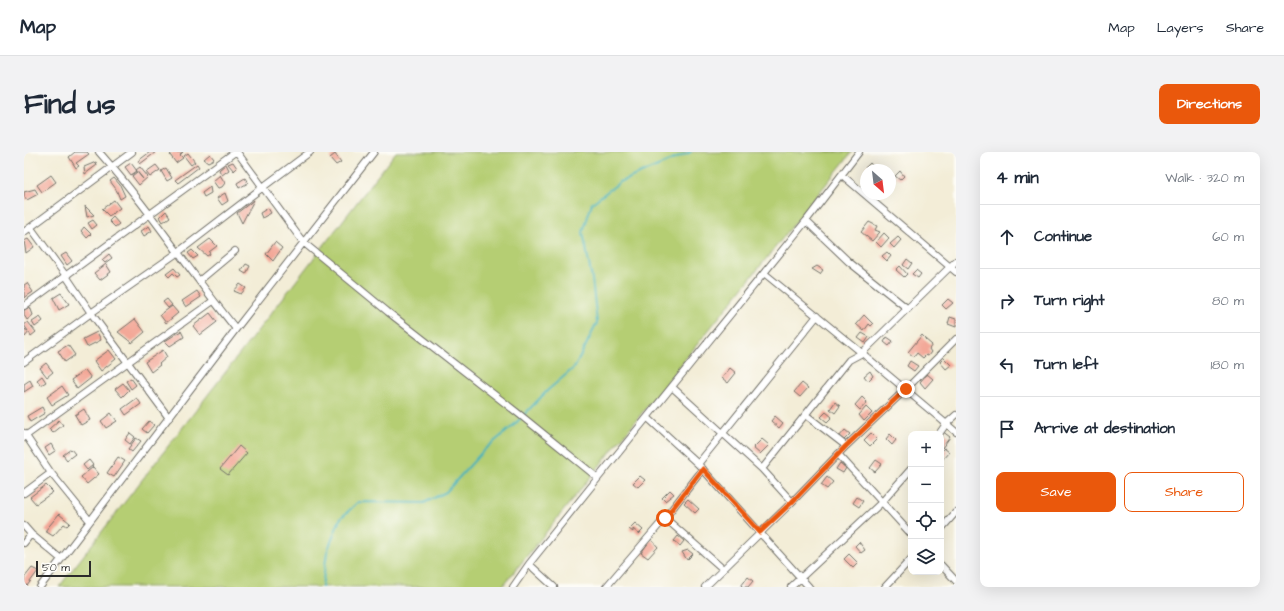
<!DOCTYPE html>
<html lang="en">
<head>
<meta charset="utf-8">
<style>
	:root { --surface:#fff; --page:#f2f2f3; --text:#1f2937; --muted:#747a83; --line:#e0e1e3; --accent:#ea580c }
	body { margin:0; font-family:"Architects Daughter",sans-serif; background:var(--page); color:var(--text) }
	.controls { position:absolute; right:12px; bottom:12px; display:grid; overflow:hidden; border-radius:8px; box-shadow:0 4px 16px #0002 }
	.controls button { width:36px; height:36px; display:grid; place-items:center; padding:0; border:0; border-bottom:1px solid var(--line); background:var(--surface); color:var(--text); font:20px sans-serif }
	.compass { position:absolute; left:836px; top:12px; width:36px; height:36px; border-radius:50%; background:var(--surface); box-shadow:0 4px 16px #0002; rotate:152deg }
	.scale { position:absolute; left:12px; bottom:10px; width:55px; box-sizing:border-box; padding-left:4px; border:2px solid #2b2b2b; border-top:0; font-size:11px; line-height:14px; white-space:nowrap; color:#2b2b2b; -webkit-text-stroke:3px #fdfcf7; paint-order:stroke }
	.stop { position:absolute; width:12px; height:12px; margin:-9px; border:3px solid #ea580c; border-radius:50%; background:#fff }
	.stop.end { background:#ea580c; border-color:#fff; box-shadow:0 1px 4px #0008 }
	.list { margin:0; padding:0; list-style:none }
	h2 { display:flex; justify-content:space-between; align-items:center; height:52px; margin:0; padding:0 16px; font-size:17px }
	h2 small { font-size:13px; font-weight:400; color:var(--muted) }
	.list li { display:grid; grid-template-columns:26px 1fr auto; gap:12px; align-items:center; box-sizing:border-box; height:64px; padding:0 16px; border-top:1px solid var(--line) }
	.list b { display:block; font-size:15px; white-space:nowrap }
	.list em { font-size:13px; font-style:normal; color:var(--muted) }
	.actions { display:flex; gap:8px; padding:12px 16px }
	.actions a { flex:1; padding:9px 0; border:1px solid var(--accent); border-radius:8px; text-align:center; font-size:14px; color:var(--accent) }
	.actions .main { background:var(--accent); color:#fff }
	.icon { flex:none; width:22px; height:22px; fill:none; stroke:currentColor; stroke-width:2; stroke-linecap:round; stroke-linejoin:round }
	.map { position:relative; flex:none; width:932px; height:435px; overflow:hidden; border-radius:8px }
	header { display:flex; align-items:center; gap:24px; box-sizing:border-box; height:56px; padding:0 20px; background:var(--surface); border-bottom:1px solid var(--line) }
	header strong { font-size:19px }
	nav { display:flex; gap:22px; margin-inline-start:auto; font-size:14px }
	.intro { display:flex; align-items:center; justify-content:space-between; box-sizing:border-box; height:96px; padding:0 24px }
	h1 { margin:0; font-size:28px }
	.button { padding:10px 18px; border-radius:8px; background:var(--accent); color:#fff; font-size:14px; font-weight:700 }
	main { display:flex; gap:24px; padding:0 24px }
	aside { flex:1; background:var(--surface); border-radius:8px; box-shadow:0 4px 16px #0002 }
	.map>svg:first-child { display:block }
	.green { fill:#b5ce73; stroke:#707c4f }
	.lines { fill:none; stroke-linecap:round; stroke-linejoin:round }
	.stream { stroke:#41b1bb; stroke-width:2 }
	.building { fill:#f3a898 }
	.minor-casing { stroke:#716f67; stroke-width:8 }
	.minor { stroke:#fff; stroke-width:6 }
	.route { stroke:#ea580c; stroke-width:5 }
</style>
</head>
<body>
<header>
<strong>Map</strong>
<nav><a>Map</a><a>Layers</a><a>Share</a></nav>
</header>
<div class="intro"><h1>Find us</h1><a class="button">Directions</a></div>
<main>
<div class="map">
<svg width="932" height="435" viewBox="0 0 932 435">
	<rect width="100%" height="100%" fill="#fdfcf7"/>
	<filter id="ink" filterUnits="userSpaceOnUse"><feTurbulence type="fractalNoise" baseFrequency=".025" numOctaves="2"/><feDisplacementMap in="SourceGraphic" scale="8" xChannelSelector="R" yChannelSelector="G"/><feConvolveMatrix kernelMatrix="1 2 1 2 8 2 1 2 1" color-interpolation-filters="sRGB"/></filter>
	<filter id="wash" filterUnits="userSpaceOnUse"><feTurbulence type="fractalNoise" baseFrequency=".012" numOctaves="4" result="noise"/><feDisplacementMap in="SourceGraphic" scale="16" xChannelSelector="R" yChannelSelector="G"/><feGaussianBlur stdDeviation="0.9" result="paint"/><feColorMatrix in="noise" values="0 0 0 0 0 0 0 0 0 0 0 0 0 0 0 0 0 1.4 0 .05"/><feComposite in="paint" operator="in"/></filter>
	<g filter="url(#wash)">
		<rect width="100%" height="100%" fill="#f3edd7"/>
		<!-- green -->
		<path class="green" d="M372,0H828L478,435H35Z"/>
		<g class="lines">
			<!-- stream -->
			<path class="stream" d="M298,435L303,400L316,367L334,350L400,351L422,340L460,298L488,275L524,238L551,215L573,171L568,127L559,80L568,51L596,30L667,0"/>
		</g>
		<g id="blocks">
			<!-- building -->
			<path class="building" d="M51,0H63L65,2L52,11L55,14L52,16L45,5Z
				M126,0H132L116,12L114,9Z
				M149,0H159L156,3L159,6L152,11L146,3Z
				M164,1L171,10L167,13L160,4Z
				M186,2L190,7L184,10L180,7Z
				M311,2L317,10L312,13L306,6Z
				M72,10L73,13L61,22L60,15Z
				M209,10L213,16L210,19L204,12Z
				M107,11L113,19L107,23L101,15Z
				M846,11L853,18H843L841,16Z
				M173,12L175,15L154,31L151,28Z
				M202,12L205,18L198,23L195,18Z
				M132,13L136,18L126,25L122,20Z
				M116,15L124,25L115,33L108,24L113,20L119,27L112,18Z
				M142,16L148,26L143,29L137,19Z
				M876,19L880,24L876,28L871,24Z
				M27,23L32,30L18,40L13,33Z
				M196,23L201,31L198,35L194,36L189,29Z
				M90,26L96,33L101,44L96,47L92,37L86,29Z
				M221,26L224,31L215,36L213,31Z
				M186,35L187,41L180,45L178,41Z
				M11,37L14,42L3,48L0,44V40Z
				M201,41L204,49L198,53L193,46Z
				M90,48L96,56L85,64L78,57Z
				M230,48L218,71L213,61Z
				M61,54L70,63L63,65Z
				M244,56L247,61L238,66L236,61Z
				M142,59L146,65L139,70L136,65Z
				M89,65L95,72L91,75L85,69Z
				M69,68L73,73L68,77L64,71Z
				M845,70L853,74L851,78L856,80L848,89L837,80Z
				M125,74L128,79L120,84L117,79Z
				M60,75L67,82L63,86L57,79Z
				M860,81L865,86L857,95L852,90Z
				M874,85L877,88L870,96L866,92Z
				M4,87L10,95L2,101L0,89Z
				M186,87L193,94L185,100L186,102L183,104L174,96Z
				M251,90L258,96L249,109L242,102Z
				M168,98L174,104L169,107L164,101Z
				M863,100L867,104L863,109L858,104Z
				M42,101L48,109L43,113L37,104Z
				M85,102L88,106L81,111L78,108Z
				M883,107L888,111L884,117L879,113Z
				M82,112L87,120L76,128L70,121Z
				M222,112L226,114L222,122L217,119Z
				M793,114L799,118L796,122L788,117Z
				M876,114L883,122L880,125L872,118Z
				M150,116L156,123L153,125L149,121L145,125L142,122Z
				M892,118L897,122L894,126L888,122Z
				M3,131L9,140L0,146V133Z
				M216,132L222,136L217,142L210,139Z
				M173,139L177,145L162,155L158,149Z
				M37,141L45,152L35,158L29,146Z
				M143,147L148,153L144,156L139,150Z
				M924,147L929,151L922,157L918,153Z
				M148,154L154,161L142,171L136,163Z
				M6,155L9,163L3,168L0,163V158Z
				M186,161L193,170L176,183L169,174Z
				M840,163L849,172L847,174L845,172L840,179L832,172Z
				M16,165L19,169L11,175L8,170Z
				M926,165L932,167V175L924,172Z
				M111,167L121,180L108,191L94,180Z
				M4,170L12,180L7,184L5,180L1,185L0,183V177L4,179L0,173Z
				M157,179L160,185L146,194L141,189Z
				M73,180L77,188L63,195L59,187Z
				M838,181L845,185L841,191L834,186Z
				M898,183L901,186V187L908,193L905,197L907,200L904,204L902,203L899,206L893,201L890,205L884,200Z
				M863,185L869,189L865,194L860,190Z
				M44,193L51,203L41,210L34,199Z
				M85,198L92,207L77,219L70,209Z
				M139,198L143,205L135,212L136,213L127,220L121,210Z
				M920,206L927,213L922,217L916,210Z
				M886,209L894,214L890,219L883,214Z
				M22,211L29,220L23,225L16,216Z
				M706,216L712,221L704,231L698,226Z
				M61,218L67,226L53,237L47,228Z
				M846,219L849,224L844,229L840,224Z
				M903,222L909,227L901,236L896,230Z
				M18,224L22,230L17,233L13,228Z
				M107,226L112,233L107,237L102,229Z
				M6,228L9,234L0,240V232Z
				M99,231L105,238L98,245L91,237Z
				M778,231L784,236L776,245L770,240Z
				M38,234L44,243L28,253L23,245Z
				M838,245L843,250L836,258L831,253Z
				M113,246L117,252L102,263L98,257Z
				M811,250L816,254L811,261L806,257Z
				M18,255L21,261L6,270L3,264Z
				M842,255L848,261L840,269L835,263Z
				M60,257L66,268L57,273L51,263Z
				M802,260L808,265L803,270L797,265Z
				M87,261L93,269L82,276L77,269Z
				M751,264L759,271L755,276L747,269Z
				M35,268L39,273L29,281L25,277Z
				M125,269L130,273L123,281L118,277Z
				M821,278L826,282L819,289L815,285Z
				M918,279L926,285L918,296L917,295Z
				M106,281L111,285L106,292L101,288Z
				M847,281L853,287L846,294L840,288Z
				M866,282L872,288L868,293L862,287Z
				M112,286L117,289L108,300L104,297Z
				M738,287L745,293L736,302L729,296Z
				M27,292L31,299L25,303L21,296Z
				M215,294L223,301L204,323L196,317Z
				M920,296L925,300L918,308L917,307V299Z
				M47,297L51,302L43,308L39,303Z
				M94,305L101,309L90,325L83,321Z
				M65,308L69,313L63,318L59,313Z
				M852,308L858,312L851,320L846,316Z
				M816,311L822,316L819,321L812,317Z
				M69,315L75,322L63,332L57,325Z
				M616,324L621,328L614,335L609,331Z
				M803,325L809,330L803,337L797,333Z
				M22,333L29,340L12,352L6,345Z
				M646,338L650,342L641,349L638,346Z
				M833,345L839,349L835,355L829,351Z
				M664,347L675,357L671,361L660,351Z
				M35,362L46,371L43,374L40,372L29,384L21,379Z
				M611,371L619,378L615,382L609,377V380L605,377Z
				M654,384L660,389L656,394L650,389Z
				M627,387L634,395L624,406L617,401Z
				M835,390L841,398L837,401L831,394Z
				M664,398L669,402L663,408L658,400Z
				M825,402L834,411L829,416L820,407Z
				M8,416L14,419L3,434L0,432V426Z
				M724,425L729,429L724,435H718L717,434Z"/>
		</g>
	</g>
	<g filter="url(#ink)">
		<use href="#blocks" fill-opacity="0" stroke="#716f67" stroke-width="1"/>
		<g class="lines">
			<defs>
				<path id="minor" d="M75,0C125,56 165,119 212,177
					M213,0L279,90L364,160L495,262L574,326
					M818,23L932,120
					M782,69L825,110L884,157
					M7,76L42,124L67,161L145,266
					M0,80L108,0
					M740,121L817,184L838,201L932,280
					M175,129L211,99
					M0,154L211,0
					M0,210L67,161L153,101L239,35L286,0
					M648,235L738,317L768,350
					M782,263L822,294
					M624,266L674,312L785,435
					M0,281L27,321L66,369
					M915,282L922,272L932,263
					M0,285L189,149
					M814,302L887,382
					M674,312L793,164
					M738,317L825,208L838,201L932,109
					M0,341L27,321
					M641,366L699,417
					M0,374L7,382L37,407
					M917,377L932,360
					M0,391L7,382
					M505,412L530,435
					M917,413L932,429
					M16,435L212,177L350,0
					M489,435L505,412L574,326L782,69L835,0
					M582,435L641,366L679,317
					M681,435L768,350L822,294L882,237L932,187
					M767,435L858,350L887,317
					M861,435L887,407"/>
			</defs>
			<!-- minor casing -->
			<use href="#minor" class="minor-casing"/>
			<!-- minor -->
			<use href="#minor" class="minor"/>
		</g>
	</g>
	<g class="lines" filter="url(#ink)">
		<!-- route -->
		<path class="route" d="M641,366L679,317L736,380L768,350L822,294L882,237"/>
	</g>
</svg>
<div class="controls">
<button>+</button>
<button>−</button>
<button><svg class="icon" aria-label="locate" viewBox="0 0 24 24"><circle cx="12" cy="12" r="6"/><path d="M12 2v4M12 18v4M2 12h4M18 12h4"/></svg></button>
<button><svg class="icon" aria-label="layers" viewBox="0 0 24 24"><path d="M12 4l9 5-9 5-9-5zM3 14l9 5 9-5"/></svg></button>
</div>
<svg class="compass" viewBox="-18 -18 36 36"><path d="M0-13l5 13h-10z" fill="#e53935"/><path d="M0 13l5-13h-10z" fill="#747a83"/></svg>
<div class="scale">50 m</div>
<div class="stop" style="left:641px;top:366px"></div>
<div class="stop end" style="left:882px;top:237px"></div>
</div>
<aside>
<h2>4 min<small>Walk · 320 m</small></h2>
<ul class="list">
<li><svg class="icon" aria-label="ahead" viewBox="0 0 24 24"><path d="M12 20V5M6 11l6-6 6 6"/></svg><div><b>Continue</b></div><em>60 m</em></li>
<li><svg class="icon" aria-label="right" viewBox="0 0 24 24"><path d="M7 20v-9h11M14 6l5 5-5 5"/></svg><div><b>Turn right</b></div><em>80 m</em></li>
<li><svg class="icon" aria-label="left" viewBox="0 0 24 24"><path d="M17 20v-9H6M10 6l-5 5 5 5"/></svg><div><b>Turn left</b></div><em>180 m</em></li>
<li><svg class="icon" aria-label="arrive" viewBox="0 0 24 24"><path d="M6 21V4h12l-3 4 3 4H6"/></svg><div><b>Arrive at destination</b></div></li>
</ul>
<div class="actions"><a class="main">Save</a><a>Share</a></div>
</aside>
</main>
</body>
</html>
